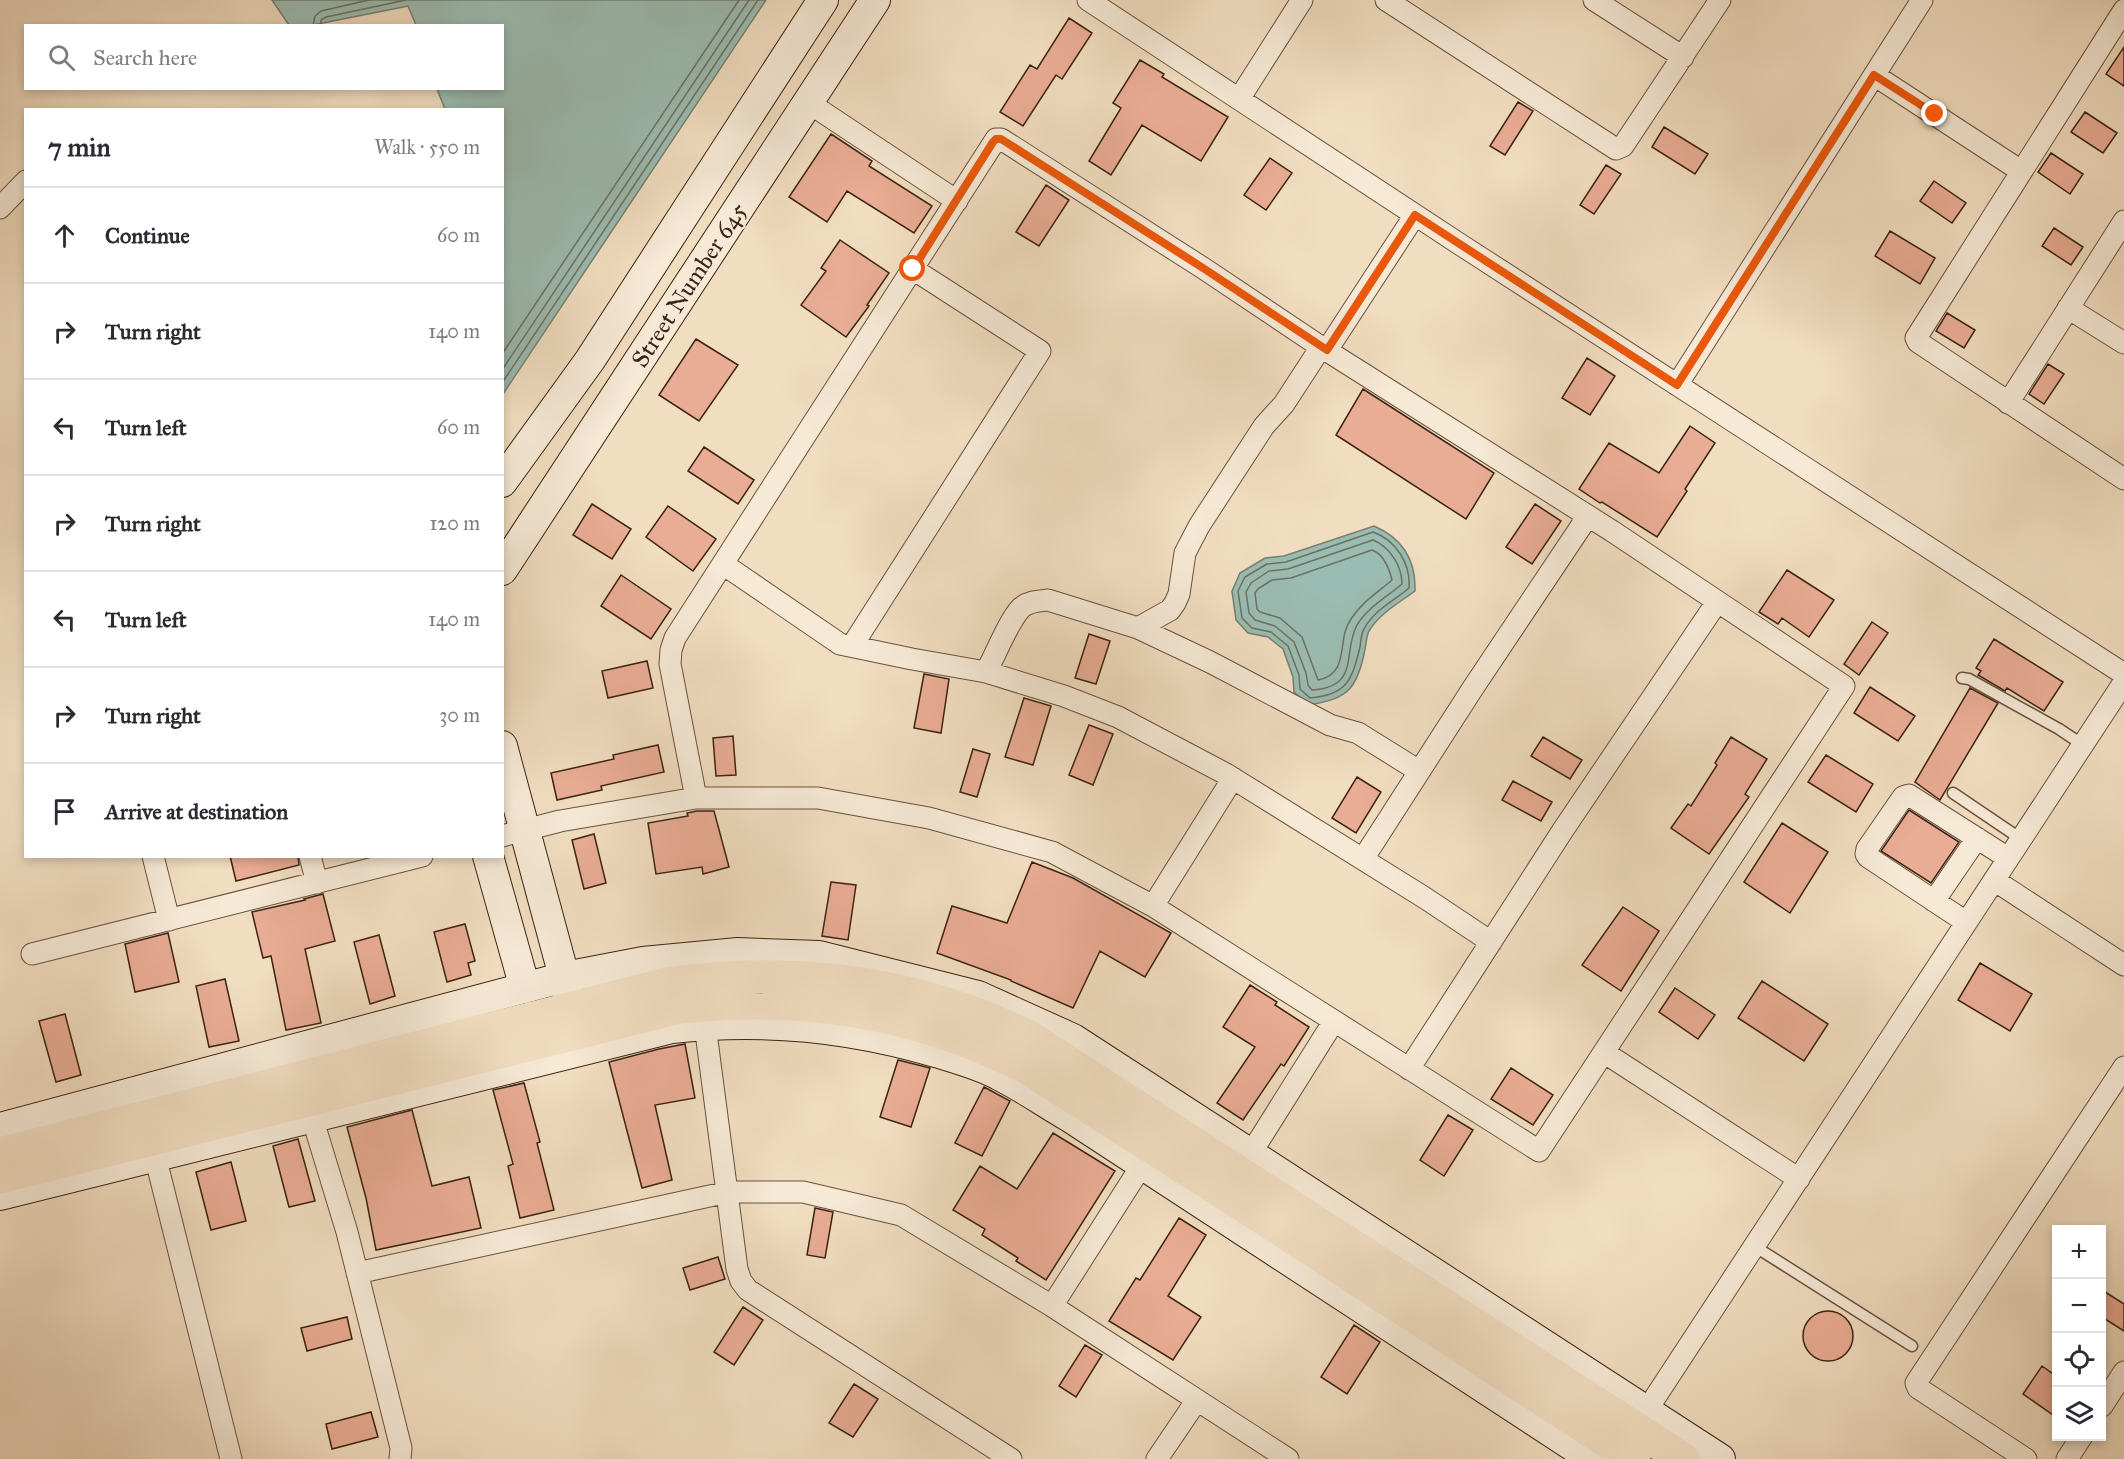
<!DOCTYPE html>
<html lang="en">
<head>
<meta charset="utf-8">
<style>
	:root { --surface:#fff; --page:#f2f2f3; --text:#2b2b33; --muted:#7c7c81; --line:#e1e1e2 }
	body { margin:0; font-family:"IM FELL Great Primer",serif; background:var(--page); color:var(--text) }
	.controls { position:absolute; right:18px; bottom:18px; display:grid; overflow:hidden; border-radius:0px; box-shadow:0 3px 9px #0003 }
	.controls button { width:54px; height:54px; display:grid; place-items:center; padding:0; border:0; border-bottom:2px solid var(--line); background:var(--surface); color:var(--text); font:30px sans-serif }
	.stop { position:absolute; width:18px; height:18px; margin:-14px; border:4px solid #ea580c; border-radius:50%; background:#fff }
	.stop.end { background:#ea580c; border-color:#fff; box-shadow:0 2px 6px #0008 }
	.list { margin:0; padding:0; list-style:none }
	h2 { display:flex; justify-content:space-between; align-items:center; height:78px; margin:0; padding:0 24px; font-size:26px }
	h2 small { font-size:20px; font-weight:400; color:var(--muted) }
	.list li { display:grid; grid-template-columns:39px 1fr auto; gap:18px; align-items:center; box-sizing:border-box; height:96px; padding:0 24px; border-top:2px solid var(--line) }
	.list b { display:block; font-size:22px; white-space:nowrap }
	.list em { font-size:20px; font-style:normal; color:var(--muted) }
	.icon { flex:none; width:33px; height:33px; fill:none; stroke:currentColor; stroke-width:2; stroke-linecap:round; stroke-linejoin:round }
	.map { position:relative; flex:none; width:2124px; height:1459px; overflow:hidden }
	.search { position:absolute; background:var(--surface); box-shadow:0 3px 9px #0003; left:24px; top:24px; width:480px; height:66px; display:flex; align-items:center; gap:15px; box-sizing:border-box; padding:0 21px; border-radius:0px; color:var(--muted); font-size:22px }
	.panel { position:absolute; background:var(--surface); box-shadow:0 3px 9px #0003; left:24px; top:108px; width:480px; height:750px; border-radius:0px }
	.map>svg:first-child { display:block }
	.water { fill:#9bbcb2; stroke:#757f72; stroke-width:1.5 }
	.lines { fill:none; stroke-linecap:round; stroke-linejoin:round }
	.shore { stroke:#6c7062; stroke-width:1.5 }
	.building { fill:#e9ac94; stroke:#3c2312; stroke-width:1.5 }
	.lane-casing { stroke:#69523e; stroke-width:13 }
	.street-casing { stroke:#69523e; stroke-width:23 }
	.secondary-casing { stroke:#3c2312; stroke-width:32 }
	.primary-casing { stroke:#3c2312; stroke-width:35 }
	.lane { stroke:#f6e9d6; stroke-width:10 }
	.street { stroke:#f6e9d6; stroke-width:21 }
	.secondary { stroke:#f6e9d6; stroke-width:30 }
	.primary { stroke:#f1ddc0; stroke-width:33 }
	.route { stroke:#ea580c; stroke-width:8 }
	.labels { text-anchor:middle; dominant-baseline:central; stroke-width:4.5; stroke-linejoin:round; paint-order:stroke }
	.street-label { font-size:24px; fill:#3c2312; stroke:#f6e9d6 }
</style>
</head>
<body>
<div class="map">
<svg width="2124" height="1459" viewBox="0 0 2124 1459">
	<rect width="100%" height="100%" fill="#f1ddc0"/>
	<filter id="stains"><feTurbulence type="fractalNoise" baseFrequency=".00333" numOctaves="4"/><feColorMatrix values="0 0 0 0 .2 0 0 0 0 .09 0 0 0 0 .02 0 0 0 .5 -.17"/></filter>
	<radialGradient id="worn" r=".72"><stop offset=".6" stop-color="#630" stop-opacity="0"/><stop offset="1" stop-color="#630" stop-opacity=".3"/></radialGradient>
	<!-- water -->
	<path class="water" d="M272,0H766L503,394L502,110L445,109L437,89L502,88V26L416,25L408,6L313,25H289Z
		M1374,526C1402,538 1416,560 1415,591C1400,602 1379,614 1369,631C1366,637 1366,647 1364,654C1356,692 1345,699 1308,705L1294,692L1293,677L1283,649L1268,637L1248,633L1236,620L1232,591L1240,573L1265,558L1284,556Z"/>
	<g class="lines">
		<!-- shore -->
		<path class="shore" d="M313,26L315,16L321,11L369,0
			M321,26V20L326,17L406,0
			M502,354L739,0
			M502,370L749,0
			M502,383L758,0
			M1373,532C1396,540 1411,564 1409,588C1394,601 1374,610 1364,629C1361,634 1361,641 1360,647C1352,680 1347,695 1310,698L1300,689L1299,675L1288,646L1271,632L1252,628L1242,618L1238,591L1245,577L1267,564L1286,562Z
			M1373,540C1390,547 1402,566 1402,584C1387,597 1368,607 1357,625C1342,652 1361,687 1312,690L1308,685L1306,673L1294,642L1275,626L1255,620L1249,613L1246,592L1251,583L1269,571L1288,569Z
			M1372,550C1384,554 1389,568 1392,580C1377,593 1362,602 1351,619C1336,639 1351,674 1318,680L1302,637L1280,618L1260,612L1257,609L1255,593L1258,589L1272,580L1291,578Z"/>
	</g>
	<!-- building -->
	<path class="building" d="M1069,18L1092,33L1062,79L1056,75L1023,126L1000,112L1030,65L1037,69Z
		M2124,47V86L2106,74Z
		M1140,60L1164,74L1162,77L1228,117L1201,161L1142,125L1111,175L1089,161L1121,108L1113,103Z
		M1518,102L1533,111L1505,155L1490,146Z
		M2085,112L2117,133L2103,153L2071,132Z
		M1664,127L1708,154L1695,174L1652,147Z
		M831,134L872,161L869,166L932,206L914,233L847,191L827,222L789,197Z
		M2051,153L2083,174L2070,194L2038,172Z
		M1270,158L1292,173L1266,210L1244,195Z
		M1606,165L1621,174L1594,214L1580,205Z
		M1934,181L1966,203L1952,223L1920,201Z
		M1046,185L1069,200L1039,246L1016,232Z
		M2054,228L2083,247L2071,265L2042,246Z
		M1890,231L1935,258L1920,284L1875,256Z
		M840,240L889,273L867,305L869,306L846,337L801,305L826,271L821,268Z
		M1947,313L1975,330L1964,348L1936,331Z
		M696,339L738,365L699,421L659,395Z
		M1587,358L1615,376L1590,415L1562,398Z
		M2048,364L2064,374L2044,404L2029,394Z
		M1363,389L1494,473L1466,519L1336,435Z
		M1690,426L1715,443L1685,489L1687,491L1657,537L1602,502L1600,503L1579,489L1609,443L1659,473Z
		M704,447L754,480L738,504L688,471Z
		M592,504L631,529L612,559L573,535Z
		M1535,504L1561,521L1532,564L1506,547Z
		M668,506L716,539L693,571L646,537Z
		M1787,570L1834,600L1809,637L1782,618L1778,624L1759,612Z
		M621,575L671,609L651,639L601,606Z
		M1872,622L1888,633L1859,675L1844,664Z
		M1089,634L1110,641L1096,684L1075,678Z
		M1994,639L2063,682L2044,711L2007,688L2005,691L1978,675L1981,671L1976,668Z
		M647,661L653,688L608,698L602,671Z
		M924,674L949,679L941,733L914,728Z
		M1870,687L1915,716L1898,741L1854,713Z
		M1970,688L1998,703L1940,800L1915,782Z
		M1024,698L1051,706L1033,765L1005,757Z
		M1089,725L1113,734L1093,785L1069,775Z
		M733,736L736,775L716,776L713,738Z
		M1543,737L1582,760L1570,779L1531,756Z
		M1731,737L1767,759L1745,794L1749,797L1709,854L1671,828L1688,804L1691,806L1717,765L1715,763Z
		M658,745L664,772L601,786L602,790L557,800L551,773L614,759L613,755Z
		M973,749L990,754L977,797L960,792Z
		M1826,755L1873,784L1856,812L1808,782Z
		M1357,777L1381,792L1356,833L1332,818Z
		M1513,781L1552,802L1541,821L1502,800Z
		M1909,810L1959,842L1931,883L1881,851Z
		M697,811H714L729,867L703,874L702,867L656,874L648,823L688,816L687,813Z
		M1782,823L1828,852L1790,913L1744,882Z
		M594,834L606,883L584,889L572,840Z
		M230,856H298L299,865L236,881Z
		M1032,862L1073,878L1171,933L1145,977L1100,951L1073,1008L1011,981V980L937,953L952,906L1007,923Z
		M831,882L856,885L848,940L822,936Z
		M323,894L335,941L305,949L321,1023L286,1030L271,956L263,958L252,912L305,900L304,899Z
		M1623,907L1659,931L1621,991L1582,965Z
		M465,924L475,961L468,963L471,975L447,982L434,932Z
		M168,933L179,982L135,992L125,944Z
		M379,935L395,996L370,1004L354,942Z
		M1980,963L2032,994L2010,1031L1958,1000Z
		M225,979L239,1041L209,1047L196,986Z
		M1762,981L1828,1024L1804,1061L1738,1018Z
		M1250,985L1277,1002L1275,1005L1309,1027L1284,1066L1281,1064L1243,1120L1217,1103L1255,1047L1223,1027Z
		M1675,988L1715,1015L1698,1039L1659,1012Z
		M65,1014L81,1075L56,1082L39,1021Z
		M685,1044L695,1098L655,1105L672,1180L642,1188L609,1062L659,1049Z
		M898,1060L930,1068L911,1127L880,1117Z
		M1511,1068L1553,1095L1533,1125L1491,1099Z
		M524,1083L540,1142L537,1143L554,1210L520,1218L508,1166L513,1164L493,1090Z
		M984,1087L1010,1101L982,1156L955,1143Z
		M412,1110L432,1186L469,1177L481,1228L376,1250L366,1198L347,1127Z
		M1448,1115L1473,1130L1444,1176L1420,1160Z
		M1053,1133L1115,1171L1046,1280L1016,1261L1018,1258L982,1235L985,1229L953,1210L980,1166L1017,1189Z
		M298,1139L315,1201L289,1207L273,1146Z
		M231,1162L246,1221L211,1230L196,1172Z
		M815,1208L833,1212L825,1258L807,1255Z
		M1179,1218L1206,1235L1168,1296L1201,1317L1173,1360L1109,1321L1136,1278L1140,1280Z
		M718,1257L725,1279L690,1290L683,1268Z
		M2102,1290L2124,1304V1331L2102,1317Z
		M743,1307L763,1320L734,1365L714,1352Z
		M1803 1336a25 25 0 1 1 50 0a25 25 0 1 1-50 0Z
		M347,1317L352,1339L307,1351L301,1328Z
		M1354,1325L1380,1342L1347,1394L1321,1377Z
		M1085,1345L1102,1355L1076,1397L1059,1386Z
		M2042,1366L2056,1376V1417L2023,1394Z
		M854,1384L878,1399L853,1437L829,1423Z
		M371,1412L378,1437L332,1449L326,1424Z"/>
	<g class="lines">
		<defs>
			<path id="lane" d="M1962,678L1969,679L2059,729L2083,745
				M1953,793L2021,839
				M1754,1246L1912,1346"/>
			<path id="street" d="M1088,0L1461,245L2124,674
				M1386,0L1616,149L1623,146L1720,0
				M1594,0L1683,57
				M2124,10L1916,338L1918,342L2124,479
				M1874,75L2021,171
				M1239,99L1302,0
				M809,103L957,201
				M0,208L26,181
				M2068,308L2124,343
				M1327,350L1415,215
				M1677,385L1922,0
				M2008,403L2124,221
				M723,564L840,644L912,659L986,672L1064,696L1118,717L1226,774L1425,898L1491,942
				M1138,628L1210,662L1330,725L1358,733L1419,771
				M852,646L1040,351L913,269
				M986,672C995,656 1009,620 1021,608C1029,601 1039,601 1048,600L1138,628L1170,610L1175,603L1179,594L1185,553L1199,526L1264,426L1284,404L1321,347
				M502,836L560,821L696,798H818L929,818L1052,852L1153,906L1539,1151L1844,686L1612,531L1321,347L1203,268L1001,139H996L675,638L671,650L670,664L696,798
				M153,856L169,920
				M310,856L317,883
				M1363,859L1473,688L1588,516
				M1994,880L2124,965
				M1934,901L1977,838
				M1153,906L1233,778
				M1966,922L1868,857L1866,854L1867,849L1903,797L1909,795L2008,858
				M32,954L422,856
				M705,1025L737,1269L741,1281L748,1290L1011,1459
				M1605,1053L1799,1179
				M1409,1069L1563,830L1717,602
				M312,1117L347,1232L401,1448L400,1459
				M1251,1153L1334,1021
				M155,1156L231,1459
				M357,1273L728,1192H803L901,1215L1052,1306L1288,1459
				M1052,1306L1142,1165
				M2102,1406L2124,1372
				M1639,1422L2124,682
				M1157,1459L1197,1400
				M2026,1459L1918,1388L1916,1383L2124,1067
				M2067,1459L2082,1436"/>
			<path id="secondary" d="M502,482L590,360L823,0
				M502,570L875,0
				M502,746L569,995
				M488,856L525,988
				M0,1128L565,977L643,962L738,953L819,956L978,996L1073,1039L1720,1459
				M0,1195L672,1028C762,1018 853,1027 939,1053C959,1059 981,1065 999,1075C1023,1087 1046,1103 1070,1117L1593,1459"/>
			<path id="primary" d="M0,1154L667,984C793,966 914,980 1029,1037L1683,1459
				M0,1177L680,1007C803,994 918,1012 1029,1069L1221,1191L1634,1459"/>
		</defs>
		<!-- lane casing -->
		<use href="#lane" class="lane-casing"/>
		<!-- street casing -->
		<use href="#street" class="street-casing"/>
		<!-- secondary casing -->
		<use href="#secondary" class="secondary-casing"/>
		<!-- primary casing -->
		<use href="#primary" class="primary-casing"/>
		<!-- lane -->
		<use href="#lane" class="lane"/>
		<!-- street -->
		<use href="#street" class="street"/>
		<!-- secondary -->
		<use href="#secondary" class="secondary"/>
		<!-- primary -->
		<use href="#primary" class="primary"/>
	</g>
	<g class="lines">
		<!-- route -->
		<path class="route" d="M913,269L993,142L996,139H1001L1203,268L1327,350L1415,215L1677,385L1874,75L1935,114"/>
	</g>
	<g class="labels">
		<!-- street labels -->
		<g class="street-label">
			<text transform="translate(689 285) rotate(-57)">Street Number 645</text>
		</g>
	</g>
	<rect width="100%" height="100%" filter="url(#stains)"/>
	<rect width="100%" height="100%" fill="url(#worn)"/>
</svg>
<div class="controls">
<button>+</button>
<button>−</button>
<button><svg class="icon" aria-label="locate" viewBox="0 0 24 24"><circle cx="12" cy="12" r="6"/><path d="M12 2v4M12 18v4M2 12h4M18 12h4"/></svg></button>
<button><svg class="icon" aria-label="layers" viewBox="0 0 24 24"><path d="M12 4l9 5-9 5-9-5zM3 14l9 5 9-5"/></svg></button>
</div>
<div class="stop" style="left:913px;top:269px"></div>
<div class="stop end" style="left:1935px;top:114px"></div>
<div class="search"><svg class="icon" aria-label="search" viewBox="0 0 24 24"><circle cx="10" cy="10" r="6"/><path d="M15 15l6 6"/></svg>Search here</div>
<section class="panel">
<h2>7 min<small>Walk · 550 m</small></h2>
<ul class="list">
<li><svg class="icon" aria-label="ahead" viewBox="0 0 24 24"><path d="M12 20V5M6 11l6-6 6 6"/></svg><div><b>Continue</b></div><em>60 m</em></li>
<li><svg class="icon" aria-label="right" viewBox="0 0 24 24"><path d="M7 20v-9h11M14 6l5 5-5 5"/></svg><div><b>Turn right</b></div><em>140 m</em></li>
<li><svg class="icon" aria-label="left" viewBox="0 0 24 24"><path d="M17 20v-9H6M10 6l-5 5 5 5"/></svg><div><b>Turn left</b></div><em>60 m</em></li>
<li><svg class="icon" aria-label="right" viewBox="0 0 24 24"><path d="M7 20v-9h11M14 6l5 5-5 5"/></svg><div><b>Turn right</b></div><em>120 m</em></li>
<li><svg class="icon" aria-label="left" viewBox="0 0 24 24"><path d="M17 20v-9H6M10 6l-5 5 5 5"/></svg><div><b>Turn left</b></div><em>140 m</em></li>
<li><svg class="icon" aria-label="right" viewBox="0 0 24 24"><path d="M7 20v-9h11M14 6l5 5-5 5"/></svg><div><b>Turn right</b></div><em>30 m</em></li>
<li><svg class="icon" aria-label="arrive" viewBox="0 0 24 24"><path d="M6 21V4h12l-3 4 3 4H6"/></svg><div><b>Arrive at destination</b></div></li>
</ul>
</section>
</div>
</body>
</html>
